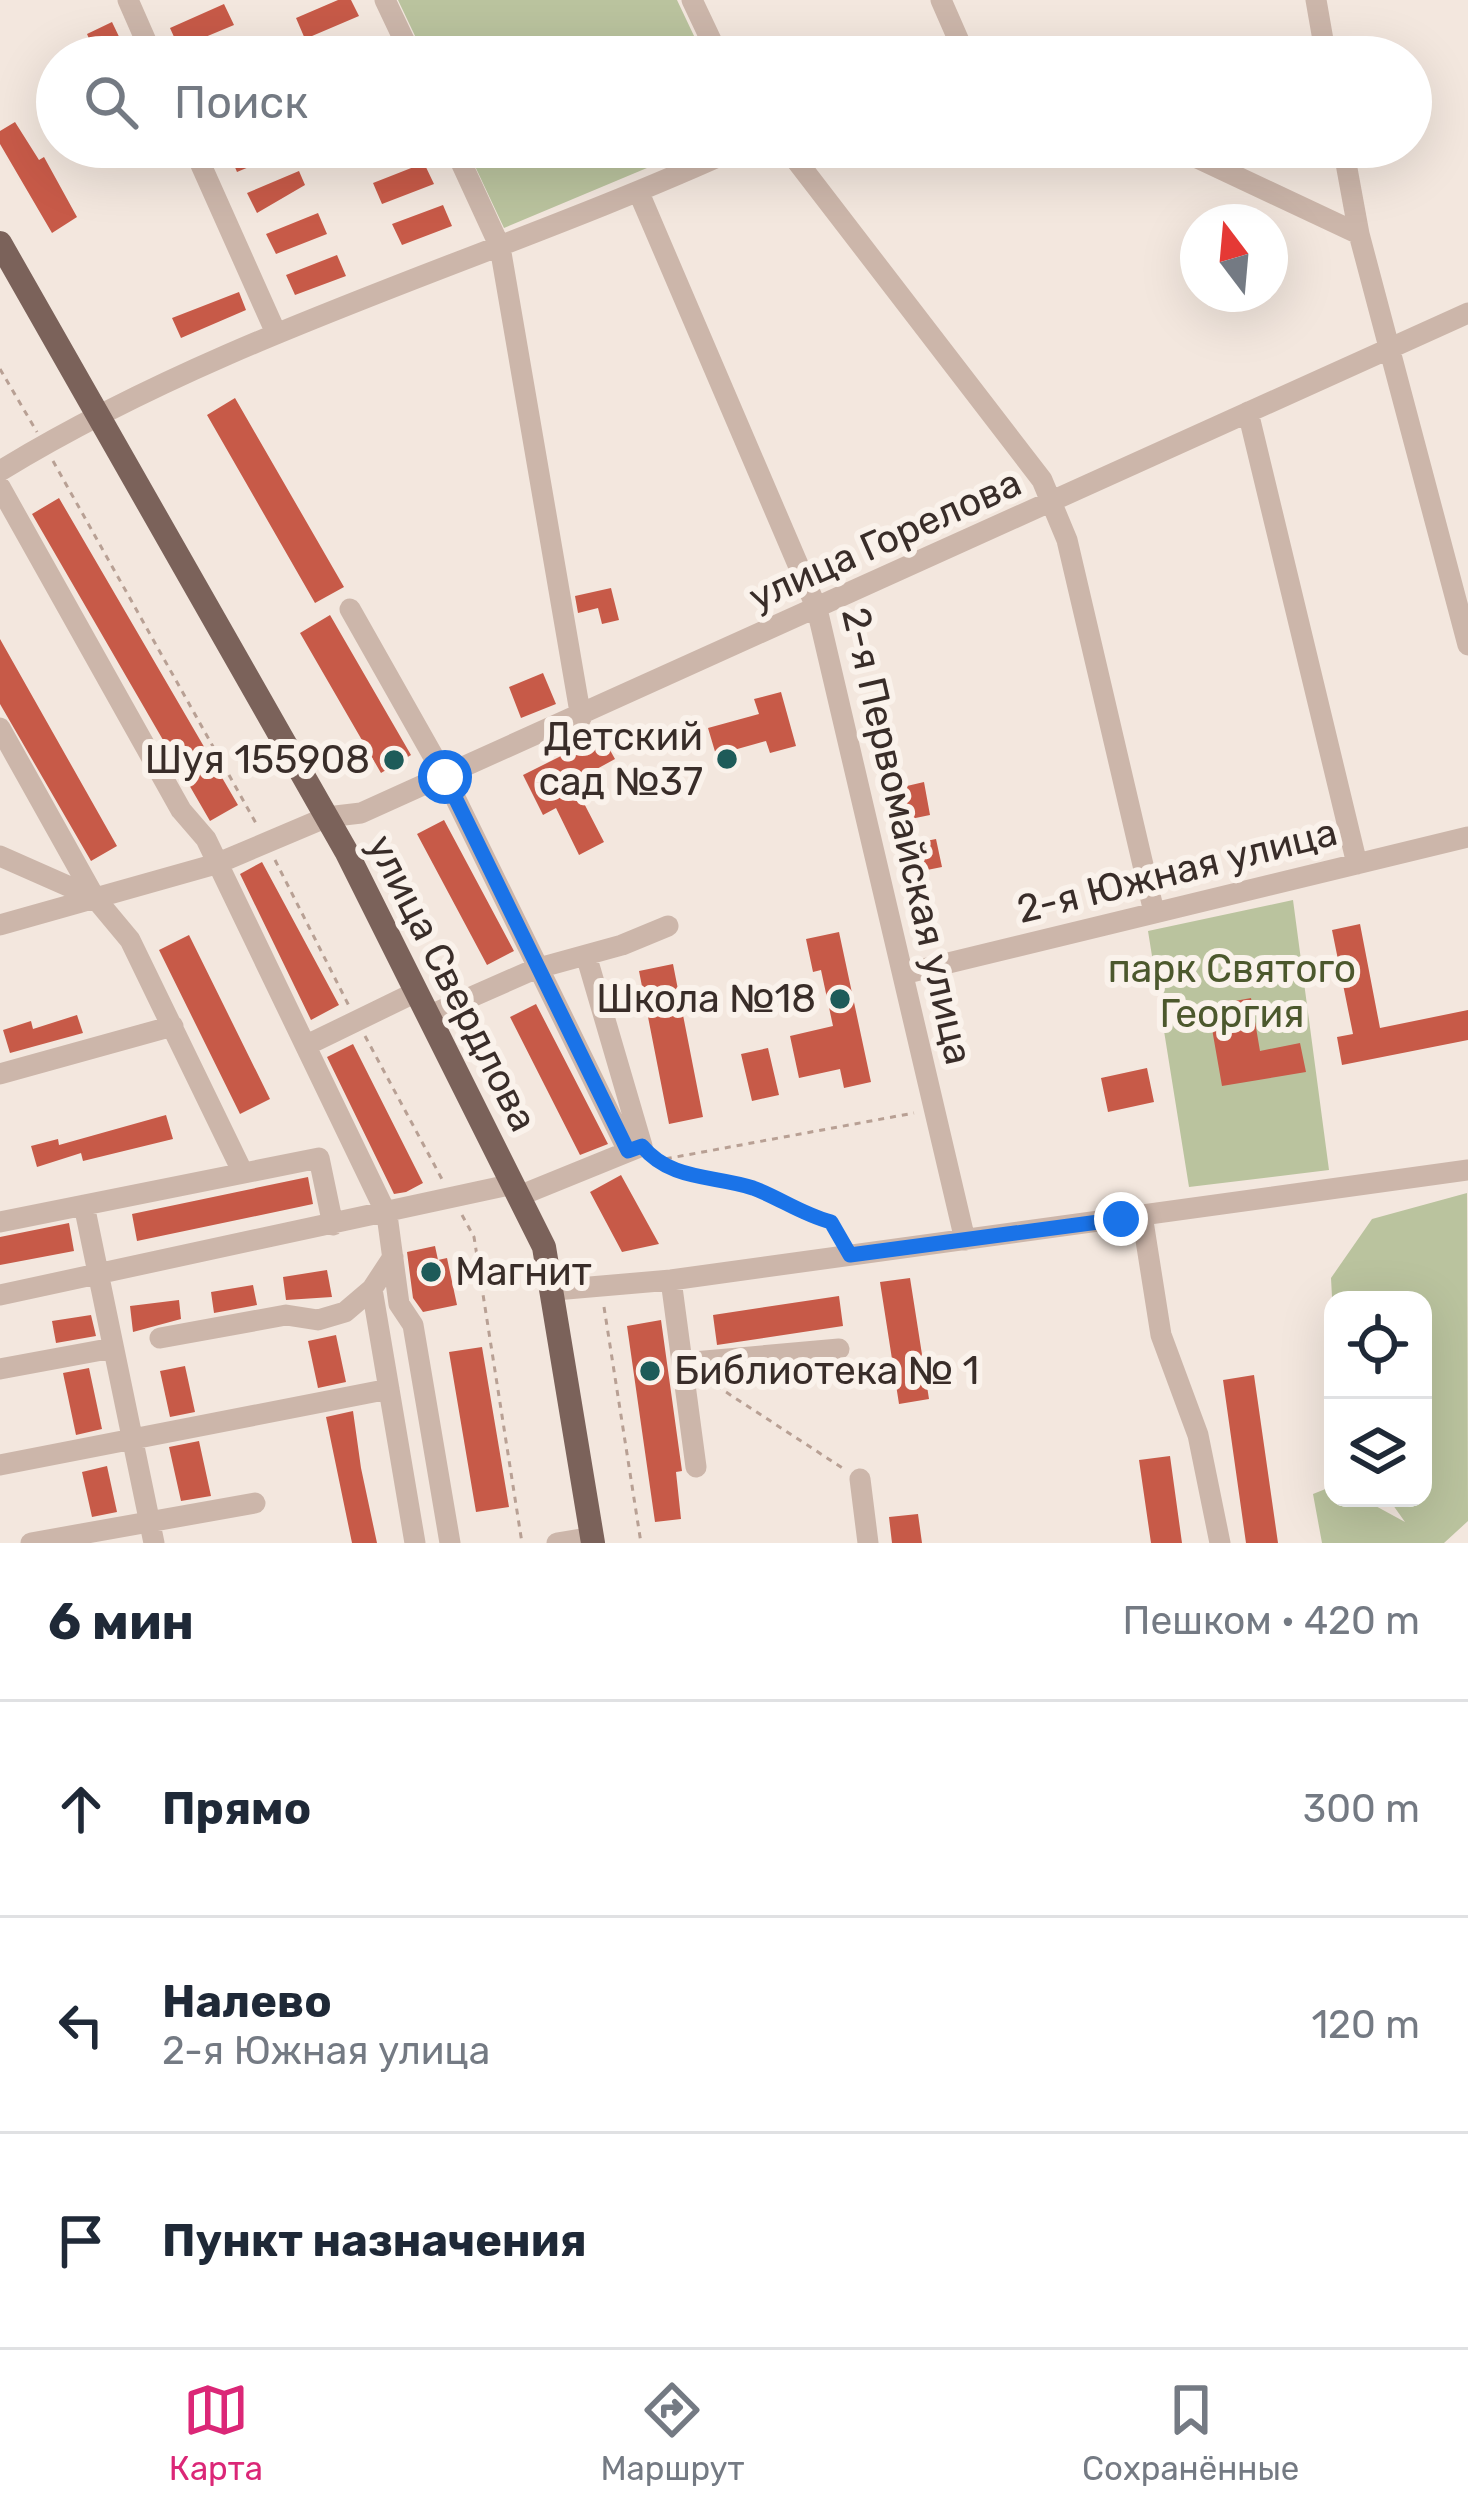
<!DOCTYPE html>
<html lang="ru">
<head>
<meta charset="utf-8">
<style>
	:root { --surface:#fff; --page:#f6f6f7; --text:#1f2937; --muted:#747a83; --line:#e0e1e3; --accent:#db2777 }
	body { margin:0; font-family:Rubik,sans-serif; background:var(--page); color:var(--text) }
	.controls { position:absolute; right:36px; bottom:36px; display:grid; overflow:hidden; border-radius:24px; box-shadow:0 12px 48px #0002 }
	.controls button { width:108px; height:108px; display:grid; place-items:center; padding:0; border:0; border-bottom:3px solid var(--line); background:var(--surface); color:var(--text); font:60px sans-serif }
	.compass { position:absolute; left:1180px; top:204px; width:108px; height:108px; border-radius:50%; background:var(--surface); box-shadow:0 12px 48px #0002; rotate:344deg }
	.stop { position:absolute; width:36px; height:36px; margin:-27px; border:9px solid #1a73e8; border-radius:50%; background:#fff }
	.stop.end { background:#1a73e8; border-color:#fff; box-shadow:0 3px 12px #0008 }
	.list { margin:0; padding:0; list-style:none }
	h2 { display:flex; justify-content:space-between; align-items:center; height:156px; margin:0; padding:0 48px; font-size:51px }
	h2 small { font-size:39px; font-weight:400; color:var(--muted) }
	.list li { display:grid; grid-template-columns:78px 1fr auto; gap:36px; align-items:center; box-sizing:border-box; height:216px; padding:0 48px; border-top:3px solid var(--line) }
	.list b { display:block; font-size:45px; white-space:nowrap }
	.list p { margin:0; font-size:39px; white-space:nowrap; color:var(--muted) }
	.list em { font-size:39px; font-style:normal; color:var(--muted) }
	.icon { flex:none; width:66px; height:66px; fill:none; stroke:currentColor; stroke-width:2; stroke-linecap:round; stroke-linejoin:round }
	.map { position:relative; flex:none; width:1468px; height:1543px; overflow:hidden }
	.search { position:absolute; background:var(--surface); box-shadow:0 12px 48px #0002; left:36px; right:36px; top:36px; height:132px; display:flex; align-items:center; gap:30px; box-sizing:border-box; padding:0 42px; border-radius:66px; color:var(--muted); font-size:45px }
	.sheet { height:804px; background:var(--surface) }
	nav { display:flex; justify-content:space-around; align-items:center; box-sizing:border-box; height:168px; border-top:3px solid var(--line); background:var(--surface); font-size:33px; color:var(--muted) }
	nav a { display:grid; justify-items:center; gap:6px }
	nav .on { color:var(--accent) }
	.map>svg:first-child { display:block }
	.green { fill:#bac39e }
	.building { fill:#c75a48 }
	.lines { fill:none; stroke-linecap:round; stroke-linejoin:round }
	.path { stroke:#b8a094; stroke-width:3; stroke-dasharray:6 6; stroke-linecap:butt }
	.minor { stroke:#ccb6aa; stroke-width:21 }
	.major { stroke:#7b625a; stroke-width:24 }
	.route { stroke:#1a73e8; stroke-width:15 }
	.poi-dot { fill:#1e5b59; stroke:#faf2eb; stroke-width:4.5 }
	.labels { text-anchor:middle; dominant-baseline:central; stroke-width:12; stroke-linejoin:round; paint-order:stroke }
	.street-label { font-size:39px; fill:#392d29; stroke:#faf2eb }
	.poi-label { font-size:39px; fill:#392d29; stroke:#faf2eb; text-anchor:end }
	.park-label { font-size:39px; fill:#4c582d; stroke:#faf2eb }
</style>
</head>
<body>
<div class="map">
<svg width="1468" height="1543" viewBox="0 0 1468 1543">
	<rect width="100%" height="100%" fill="#f3e7de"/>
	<!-- green -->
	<path class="green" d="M398,0H677L704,57H425Z
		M466,147H697L504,228Z
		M1293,900L1329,1170L1189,1187L1148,931Z
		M1467,1193L1468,1521L1444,1543H1322L1313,1494L1333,1486V1498H1361L1405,1522L1388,1498H1423V1300H1333V1316L1331,1278L1372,1219Z"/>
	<!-- building -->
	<path class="building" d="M338,0H351L359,16L305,39L296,18Z
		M224,4L234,25L179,48L170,28Z
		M112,22L123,45L97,57L87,34Z
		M15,122L39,160L44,157L77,217L52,233L0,144V131Z
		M238,147H297L237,172L228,151Z
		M424,163L434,184L382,204L373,183Z
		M299,171L305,185L257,213L247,193Z
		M443,205L452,226L402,245L392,224Z
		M318,213L327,234L276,254L266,234Z
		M337,255L346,276L295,295L286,275Z
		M239,292L246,310L181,338L172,318Z
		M235,398L344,587L315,603L207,415Z
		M59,498L238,805L210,821L32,514Z
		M611,588L619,620L602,624L598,608L578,613L575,596Z
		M330,615L411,755L381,773L300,633Z
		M0,639L117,846L91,861L0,704Z
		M543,673L556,704L521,718L509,687Z
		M781,692L796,746L770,753L766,741L716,755L708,728L759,714L754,699Z
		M597,727L615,759L573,782L604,842L579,855L556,808L543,815L523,775L579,747L574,739Z
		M924,782L930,815L901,821L894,789Z
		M444,820L514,951L487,965L417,834Z
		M936,839L942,867L912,873L906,845Z
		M262,862L339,1005L311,1020L240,874Z
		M1360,924L1380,1028L1468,1010V1040L1342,1065L1337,1037L1353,1034L1332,930Z
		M839,932L871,1082L844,1088L840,1069L799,1078L790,1036L833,1026L821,970L813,972L806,939Z
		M189,935L270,1099L240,1114L159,950Z
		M673,964L703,1117L669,1124L639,971Z
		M1251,998L1260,1051L1300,1043L1306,1072L1222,1086L1208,1006Z
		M536,1004L608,1144L580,1155L510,1017Z
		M77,1015L83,1033L10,1053L3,1030L31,1021L33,1029Z
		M353,1044L423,1183L406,1192L394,1194L327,1057Z
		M768,1048L779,1095L752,1101L741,1054Z
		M1147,1068L1154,1102L1108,1112L1101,1078Z
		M166,1115L173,1139L83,1161L81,1153L37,1167L31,1146L58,1139L59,1145Z
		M621,1175L659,1244L622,1252L590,1192Z
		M308,1177L313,1204L137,1241L132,1214Z
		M69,1223L74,1251L0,1265V1237Z
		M435,1246L438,1260L447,1258L457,1305L423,1312L413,1298L407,1252Z
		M327,1270L332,1297L286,1300L283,1277Z
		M910,1278L929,1399L899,1404L880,1282Z
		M253,1285L257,1305L214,1313L211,1292Z
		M839,1296L843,1326L717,1345L713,1315Z
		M179,1300L181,1319L133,1332L130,1306Z
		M91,1315L96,1336L56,1343L52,1321Z
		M661,1320L682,1471L676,1472L681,1519L655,1522L627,1326Z
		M336,1335L346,1382L318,1388L308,1341Z
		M482,1347L509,1507L476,1512L449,1352Z
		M185,1366L195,1412L170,1417L160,1371Z
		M89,1368L102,1429L76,1435L63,1373Z
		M1254,1375L1278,1543H1246L1223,1380Z
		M353,1411L361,1468L377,1543H352L326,1417Z
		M199,1441L211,1496L181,1501L169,1447Z
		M1170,1456L1182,1543H1151L1139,1460Z
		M107,1466L117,1512L92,1517L82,1472Z
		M918,1514L922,1543H892L889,1517Z"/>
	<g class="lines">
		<!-- path -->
		<path class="path" d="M0,369L37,432
			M53,461L257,825
			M275,860L349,1006
			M365,1036L443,1181
			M654,1161L914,1113
			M659,1165L755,1189L793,1211L831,1222L840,1237
			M462,1215L474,1237L522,1543
			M604,1307L641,1543
			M706,1379L844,1469"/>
		<!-- minor -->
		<path class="minor" d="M128,0L153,57
			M385,0L412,57
			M692,0L719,57
			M941,0L962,48L982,57
			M1316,0L1326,57
			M193,147L276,333
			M454,147L500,247L581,718
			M786,147L1042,480L1067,540L1154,912
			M1174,147L1359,234
			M1343,147L1359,234L1468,645
			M639,193L817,609L965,1240
			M1248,412L1357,864
			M0,471C231,330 495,259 740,147
			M0,487L181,810L206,839L387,1215L399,1304L413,1325L450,1543
			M350,609L445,777L628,1151
			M0,728L95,898L130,940L243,1173
			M0,856L95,898
			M0,925L216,864L327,817L361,813L1468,313
			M903,974L1468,837
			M428,1016L535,969L622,945L668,926
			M309,1044L416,992
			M0,1074L173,1026
			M519,1196L642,1146L586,955
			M84,1205L154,1543
			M1142,1215L1161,1335L1198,1435L1220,1543
			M0,1222L319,1158L333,1225
			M393,1257L372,1289L415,1543
			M671,1280L696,1467
			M555,1290L671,1280L1468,1170
			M0,1295L513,1184
			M160,1338L286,1315L318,1320L345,1312L372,1289
			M682,1363L839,1349
			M0,1369L113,1348
			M0,1465L389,1389
			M860,1479L868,1543
			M31,1543L255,1503
			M557,1543L593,1537"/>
		<!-- major -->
		<path class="major" d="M0,243L346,851L544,1247L593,1543"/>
	</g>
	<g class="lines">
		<!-- route -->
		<path class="route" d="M445,777L628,1151L642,1146C671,1181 713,1175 753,1188C780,1198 801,1214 831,1222L850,1255L1121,1219"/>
	</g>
	<!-- markers -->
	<g class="poi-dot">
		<circle cx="727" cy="759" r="12"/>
		<circle cx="394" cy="760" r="12"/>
		<circle cx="840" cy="999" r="12"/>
		<circle cx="431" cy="1272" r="12"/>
		<circle cx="650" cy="1371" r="12"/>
	</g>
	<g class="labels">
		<!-- street labels -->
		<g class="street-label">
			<text transform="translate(885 540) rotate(-24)">улица Горелова</text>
			<text transform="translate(907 836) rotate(77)">2-я Первомайская улица</text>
			<text transform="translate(1177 871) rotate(-14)">2-я Южная улица</text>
			<text transform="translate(452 983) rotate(63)">улица Свердлова</text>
		</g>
		<!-- poi labels -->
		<g class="poi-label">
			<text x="703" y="737">Детский<tspan x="703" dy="45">сад №37</tspan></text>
			<text x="370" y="760">Шуя 155908</text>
			<text x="816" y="999">Школа №18</text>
			<text x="455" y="1272" text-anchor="start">Магнит</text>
			<text x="674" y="1371" text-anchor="start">Библиотека № 1</text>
		</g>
		<!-- park labels -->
		<g class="park-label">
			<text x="1232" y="969">парк Святого<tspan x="1232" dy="45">Георгия</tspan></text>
		</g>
	</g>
</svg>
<div class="controls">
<button><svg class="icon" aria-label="locate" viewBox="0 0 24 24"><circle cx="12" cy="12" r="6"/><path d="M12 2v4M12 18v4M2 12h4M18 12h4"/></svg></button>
<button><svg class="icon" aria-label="layers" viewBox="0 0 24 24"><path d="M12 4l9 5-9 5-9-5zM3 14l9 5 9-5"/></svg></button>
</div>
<svg class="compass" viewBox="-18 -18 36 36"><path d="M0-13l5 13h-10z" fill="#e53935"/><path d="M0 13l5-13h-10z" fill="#747a83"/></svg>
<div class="stop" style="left:445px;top:777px"></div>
<div class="stop end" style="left:1121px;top:1219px"></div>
<div class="search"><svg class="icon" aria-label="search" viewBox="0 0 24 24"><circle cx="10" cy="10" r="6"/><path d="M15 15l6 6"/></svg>Поиск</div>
</div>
<section class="sheet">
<h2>6 мин<small>Пешком · 420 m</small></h2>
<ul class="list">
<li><svg class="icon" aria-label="ahead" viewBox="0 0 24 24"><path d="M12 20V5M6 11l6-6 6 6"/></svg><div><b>Прямо</b></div><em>300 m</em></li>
<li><svg class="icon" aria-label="left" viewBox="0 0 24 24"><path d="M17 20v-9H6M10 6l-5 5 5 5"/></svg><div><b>Налево</b><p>2-я Южная улица</p></div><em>120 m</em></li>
<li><svg class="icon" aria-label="arrive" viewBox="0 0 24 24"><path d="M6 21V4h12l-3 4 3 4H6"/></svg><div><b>Пункт назначения</b></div></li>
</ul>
</section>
<nav>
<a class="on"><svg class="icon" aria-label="map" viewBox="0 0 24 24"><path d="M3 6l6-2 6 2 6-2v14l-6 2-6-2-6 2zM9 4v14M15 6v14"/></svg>Карта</a>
<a><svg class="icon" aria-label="directions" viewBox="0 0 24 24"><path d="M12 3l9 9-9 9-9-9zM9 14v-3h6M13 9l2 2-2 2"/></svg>Маршрут</a>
<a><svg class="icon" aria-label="saved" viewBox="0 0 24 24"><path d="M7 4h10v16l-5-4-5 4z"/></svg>Сохранённые</a>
</nav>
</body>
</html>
